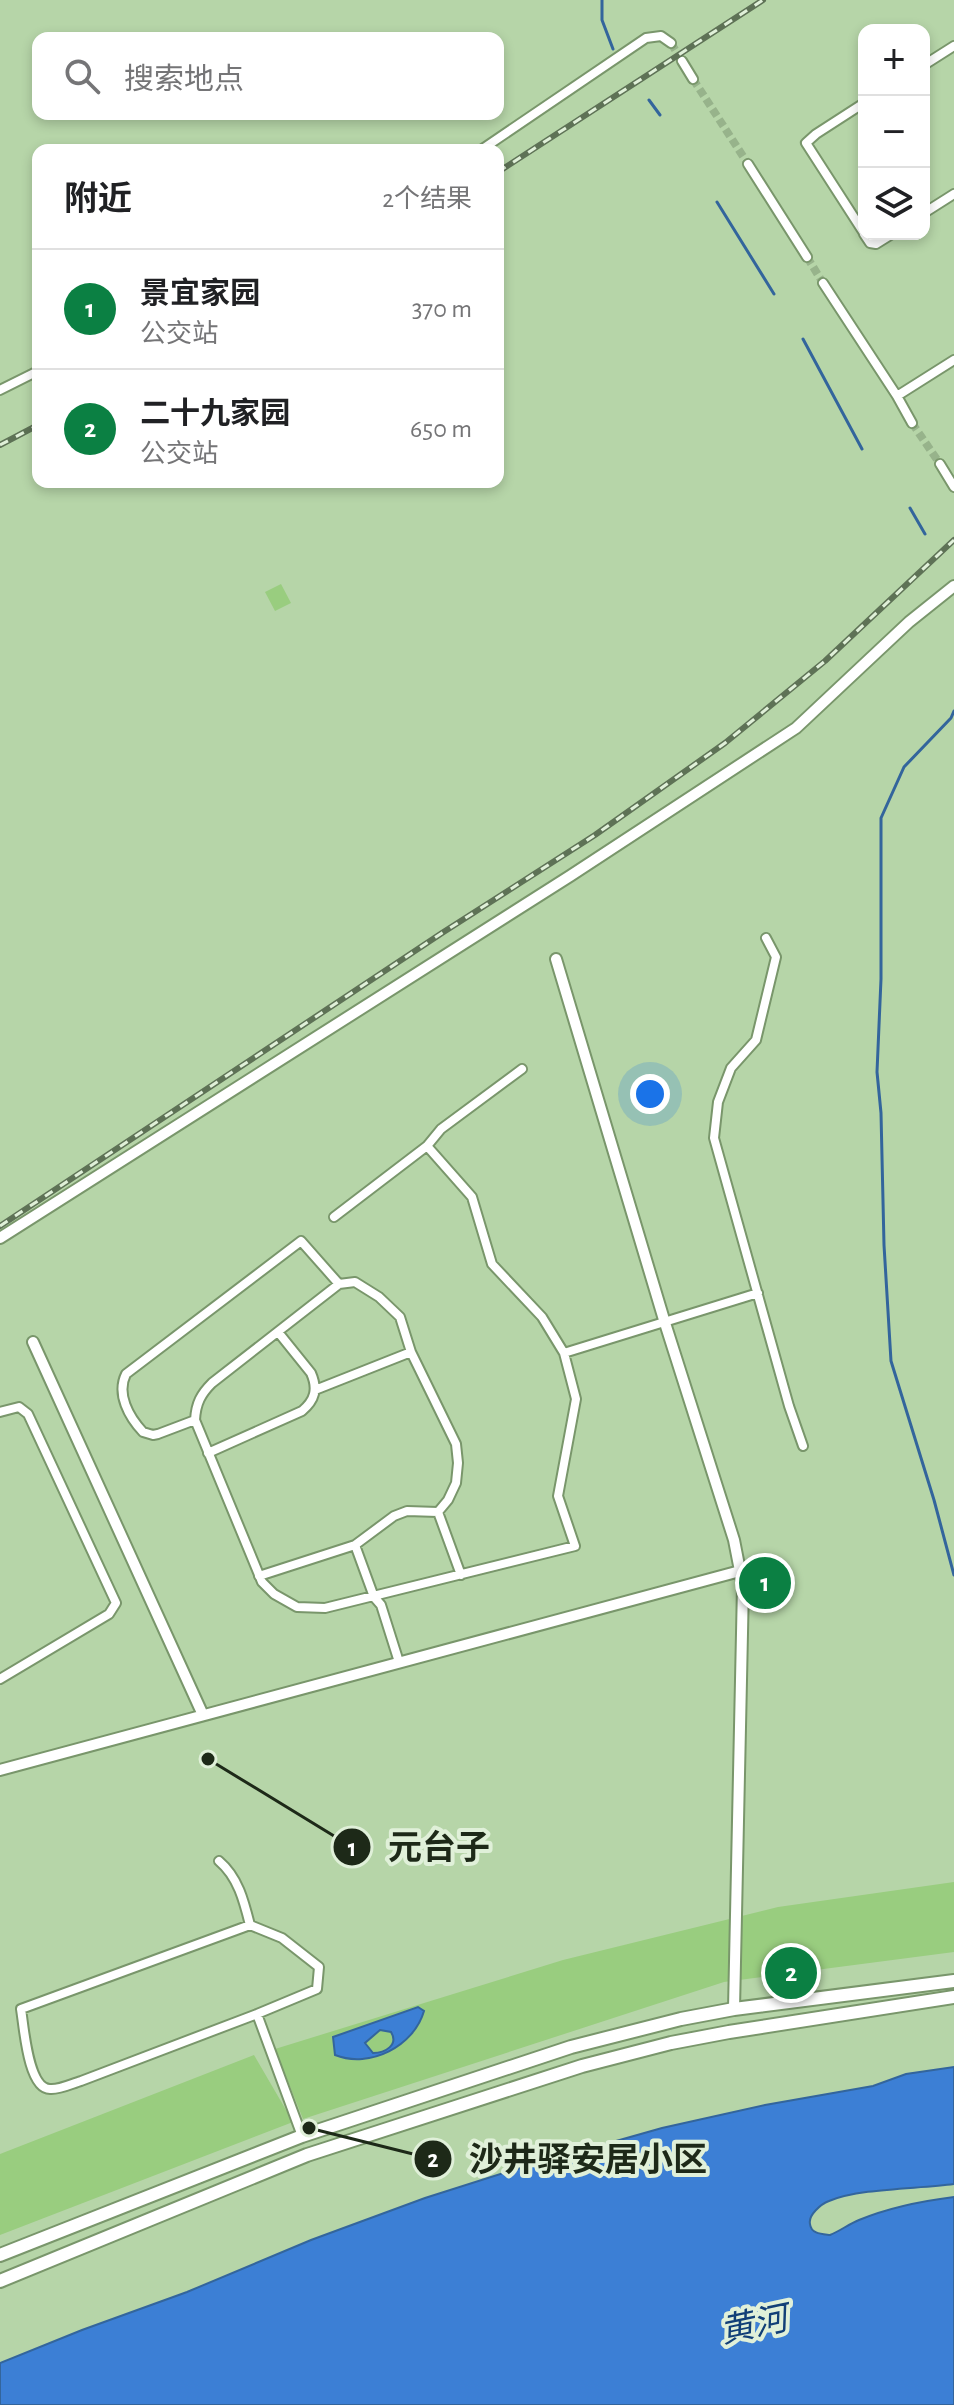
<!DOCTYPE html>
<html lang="zh">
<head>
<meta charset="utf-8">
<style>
	:root { --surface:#fff; --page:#f2f2f2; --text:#202124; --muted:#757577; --line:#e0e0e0; --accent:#0b8043 }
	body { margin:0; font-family:"Alegreya Sans","Noto Sans SC",sans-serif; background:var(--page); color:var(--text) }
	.controls { position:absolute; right:24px; top:24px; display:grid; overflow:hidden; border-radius:16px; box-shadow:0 4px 12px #0003 }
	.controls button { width:72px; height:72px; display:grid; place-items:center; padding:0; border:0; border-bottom:2px solid var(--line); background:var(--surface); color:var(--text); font:40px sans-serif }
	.you { position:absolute; left:650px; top:1094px; width:28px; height:28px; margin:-20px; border:6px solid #fff; border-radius:50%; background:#1a73e8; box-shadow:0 0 0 12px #1a73e833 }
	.badge { display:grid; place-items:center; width:52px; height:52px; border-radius:50%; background:var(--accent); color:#fff; font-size:26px; font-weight:700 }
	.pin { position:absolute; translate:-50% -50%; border:4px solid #fff; box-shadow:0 2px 8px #0006 }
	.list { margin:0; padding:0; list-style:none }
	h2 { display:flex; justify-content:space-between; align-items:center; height:104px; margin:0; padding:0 32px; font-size:34px }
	h2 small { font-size:26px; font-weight:400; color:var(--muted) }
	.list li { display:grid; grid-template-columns:52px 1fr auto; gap:24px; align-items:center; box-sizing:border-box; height:120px; padding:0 32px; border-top:2px solid var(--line) }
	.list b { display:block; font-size:30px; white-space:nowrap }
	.list p { margin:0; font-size:26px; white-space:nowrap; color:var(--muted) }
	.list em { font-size:26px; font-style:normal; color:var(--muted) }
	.icon { flex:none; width:44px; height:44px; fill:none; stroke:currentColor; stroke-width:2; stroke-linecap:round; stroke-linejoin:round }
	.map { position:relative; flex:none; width:954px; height:2405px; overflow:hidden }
	.search { position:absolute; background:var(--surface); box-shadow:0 4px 12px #0003; left:32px; top:32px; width:472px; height:88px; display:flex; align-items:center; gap:20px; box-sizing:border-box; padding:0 28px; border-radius:16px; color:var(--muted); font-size:30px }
	.panel { position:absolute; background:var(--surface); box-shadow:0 4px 12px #0003; left:32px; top:144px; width:472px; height:344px; border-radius:16px }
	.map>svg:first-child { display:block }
	.green { fill:#99cd7f }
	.water { fill:#3c7fd5; stroke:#33659c; stroke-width:2; fill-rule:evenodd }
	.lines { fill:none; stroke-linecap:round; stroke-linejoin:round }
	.stream { stroke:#33659c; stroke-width:3 }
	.minor-tunnel { stroke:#97b38b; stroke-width:8; stroke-dasharray:8 4; stroke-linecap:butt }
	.minor-casing { stroke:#79966b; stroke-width:12 }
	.tertiary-casing { stroke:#79966b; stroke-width:14 }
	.primary-casing { stroke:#79966b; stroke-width:16 }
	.minor { stroke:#fff; stroke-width:8 }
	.tertiary { stroke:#fff; stroke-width:10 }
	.primary { stroke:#fff; stroke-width:12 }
	.rail-casing { stroke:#5e7256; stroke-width:6 }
	.rail { stroke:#e0f0d9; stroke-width:3; stroke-dasharray:9; stroke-linecap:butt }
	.labels { text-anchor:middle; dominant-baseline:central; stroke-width:8; stroke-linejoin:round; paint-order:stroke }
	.water-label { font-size:34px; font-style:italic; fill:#113f77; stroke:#e0f0d9 }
	.leader { fill:none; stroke:#1d2918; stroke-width:3 }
	.callout-dot { fill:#1d2918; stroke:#e0f0d9; stroke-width:3 }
	.mark-label { font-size:24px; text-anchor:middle; font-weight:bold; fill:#fff }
	.callout-label { font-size:34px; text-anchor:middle; font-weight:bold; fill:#1d2918; stroke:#e0f0d9; stroke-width:8; stroke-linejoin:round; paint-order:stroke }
</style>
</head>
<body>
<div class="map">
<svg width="954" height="2405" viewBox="0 0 954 2405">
	<rect width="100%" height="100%" fill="#b6d5a8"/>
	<!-- green -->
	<path class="green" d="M281,584L291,603L275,611L265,592Z
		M954,1882V1952L724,1982L303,2119L275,2049L563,1960L778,1907Z
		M254,2055L293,2122L0,2235V2154Z"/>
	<!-- water -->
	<path class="water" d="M418,2007L424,2011C414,2046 370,2069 335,2055L333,2037ZM380,2030L391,2032C399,2045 385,2053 373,2053L365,2043Z
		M954,2067V2184C918,2189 860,2188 829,2201C821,2204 808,2215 810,2224C811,2234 822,2234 830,2235C840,2231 849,2224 859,2220C888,2208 922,2201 954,2197V2405H0V2363L82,2330L187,2292L311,2240L425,2198L510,2171L662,2128L765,2105L873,2086L906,2074Z"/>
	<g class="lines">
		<!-- stream -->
		<path class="stream" d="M602,0V20L613,49
			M649,100L660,115
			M717,202L774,294
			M803,339L862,449
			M910,508L925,534
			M954,711L951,718L904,767L881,818V979L877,1072L881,1113L884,1245L891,1361L934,1500L954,1575"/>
		<!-- minor-tunnel -->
		<path class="minor-tunnel" d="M671,43L682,61
			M693,79L748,164
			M807,257L823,283
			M912,423L940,464"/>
		<defs>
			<path id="minor" d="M682,61L693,79
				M924,65L954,46
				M864,103L816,134L806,143L864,233
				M481,150L646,38L661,36L671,43
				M748,164L807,257
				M924,213L954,194
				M864,234L870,243L876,244L892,234
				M823,283L897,396L912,423
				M0,390L38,371
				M897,396L954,360
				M940,464L954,487
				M766,938L776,957L756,1040L731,1068L718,1102L714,1138L789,1406L803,1446
				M427,1146L472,1197L492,1264L542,1317L564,1353L576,1399L558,1496L575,1546L325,1608L297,1607L274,1594L262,1582L195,1420C196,1403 201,1394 212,1383L339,1284L355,1282L379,1297L400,1317L411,1352L456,1444L458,1463L456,1483L448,1500L438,1512
				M334,1217L427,1146L441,1129L522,1069
				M564,1353L758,1293
				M315,1390L411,1352
				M0,1412L19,1407L28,1414L116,1603L109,1614L0,1679
				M195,1420L158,1434L153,1435L143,1432C129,1417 116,1394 126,1374L301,1241L339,1284
				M208,1453L302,1411C315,1400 318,1389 311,1373L278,1332
				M438,1512L461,1575
				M355,1545L374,1597L381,1605L399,1662
				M259,1576L355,1545L394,1516L407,1511L438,1512
				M219,1861C238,1877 244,1901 250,1925
				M250,1925L282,1938L319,1967L317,1989L257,2014L81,2081C71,2084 59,2090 50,2089C28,2089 24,2027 21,2009Z
				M257,2014L302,2136"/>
			<path id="tertiary" d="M556,959L665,1323L734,1540L743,1586L734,2009
				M0,1238L570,876L796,728L909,622L954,586
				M33,1342L203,1715
				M0,1770L740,1571"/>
			<path id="primary" d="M0,2255L302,2136L571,2047L681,2019L734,2009L954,1981
				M0,2281L307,2155L582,2066L671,2043L729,2032L954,1997"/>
		</defs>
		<!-- minor casing -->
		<use href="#minor" class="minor-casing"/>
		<!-- tertiary casing -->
		<use href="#tertiary" class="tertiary-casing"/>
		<!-- primary casing -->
		<use href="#primary" class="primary-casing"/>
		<!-- minor -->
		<use href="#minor" class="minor"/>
		<!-- tertiary -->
		<use href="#tertiary" class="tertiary"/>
		<!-- primary -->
		<use href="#primary" class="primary"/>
		<defs>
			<path id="rail" d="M498,172L763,0
				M0,445L38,425
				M0,1226L442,933L595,835L725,743L825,661L954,540"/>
		</defs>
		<!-- rail casing -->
		<use href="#rail" class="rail-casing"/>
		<!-- rail -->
		<use href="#rail" class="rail"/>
	</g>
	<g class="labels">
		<!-- water labels -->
		<g class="water-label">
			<text transform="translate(754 2326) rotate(-12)">黄河</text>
		</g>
	</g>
	<!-- callouts -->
	<path class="leader" d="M208 1759L352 1847M309 2128L433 2159"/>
	<g class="callout-dot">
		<circle cx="208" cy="1759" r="8"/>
		<circle cx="309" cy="2128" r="8"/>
		<circle cx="352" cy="1847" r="20"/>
		<circle cx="433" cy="2159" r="20"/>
	</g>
	<g class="mark-label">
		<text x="352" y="1856">1</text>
		<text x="433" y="2167">2</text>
	</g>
	<g class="callout-label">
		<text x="439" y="1859">元台子</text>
		<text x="588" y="2171">沙井驿安居小区</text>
	</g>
</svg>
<div class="controls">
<button>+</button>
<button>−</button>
<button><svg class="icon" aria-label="layers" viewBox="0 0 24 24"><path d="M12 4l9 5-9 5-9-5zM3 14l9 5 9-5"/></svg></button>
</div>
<div class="you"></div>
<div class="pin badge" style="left:765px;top:1583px">1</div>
<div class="pin badge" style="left:791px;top:1973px">2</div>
<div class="search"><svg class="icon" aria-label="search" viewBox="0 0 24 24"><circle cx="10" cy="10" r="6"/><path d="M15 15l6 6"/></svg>搜索地点</div>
<section class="panel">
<h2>附近<small>2个结果</small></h2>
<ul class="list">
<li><span class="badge">1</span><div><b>景宜家园</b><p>公交站</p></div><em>370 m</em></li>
<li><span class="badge">2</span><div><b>二十九家园</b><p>公交站</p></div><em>650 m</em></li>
</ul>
</section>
</div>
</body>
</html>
